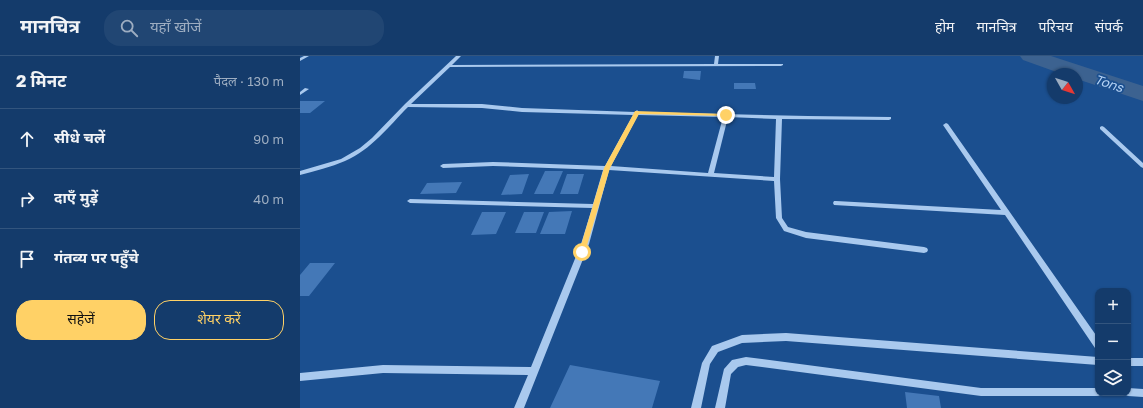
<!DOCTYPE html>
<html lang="hi">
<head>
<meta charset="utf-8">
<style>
	:root { --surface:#143b6b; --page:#214673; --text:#f1f3f6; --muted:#9dadc1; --line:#33557e; --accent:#ffd166 }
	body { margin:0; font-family:"Golos Text","Noto Sans Devanagari",sans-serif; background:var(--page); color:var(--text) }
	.controls { position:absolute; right:12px; bottom:12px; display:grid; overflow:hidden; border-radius:8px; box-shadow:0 1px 3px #0004 }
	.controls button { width:36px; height:36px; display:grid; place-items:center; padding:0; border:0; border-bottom:1px solid var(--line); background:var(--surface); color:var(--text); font:20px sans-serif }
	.compass { position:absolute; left:747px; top:12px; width:36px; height:36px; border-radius:50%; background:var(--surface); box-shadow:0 1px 3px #0004; rotate:129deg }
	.stop { position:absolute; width:12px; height:12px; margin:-9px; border:3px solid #ffd166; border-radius:50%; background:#fff }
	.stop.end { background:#ffd166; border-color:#fff; box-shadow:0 1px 4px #0008 }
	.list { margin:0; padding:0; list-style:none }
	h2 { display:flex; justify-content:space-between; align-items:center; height:52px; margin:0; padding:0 16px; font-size:17px }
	h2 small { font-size:13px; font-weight:400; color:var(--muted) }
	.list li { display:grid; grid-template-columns:26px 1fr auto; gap:12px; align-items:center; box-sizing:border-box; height:60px; padding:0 16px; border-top:1px solid var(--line) }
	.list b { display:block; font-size:15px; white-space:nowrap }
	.list em { font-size:13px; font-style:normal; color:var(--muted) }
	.actions { display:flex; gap:8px; padding:12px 16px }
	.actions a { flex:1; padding:9px 0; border:1px solid var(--accent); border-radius:16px; text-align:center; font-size:14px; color:var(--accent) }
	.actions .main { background:var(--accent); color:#111 }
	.icon { flex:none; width:22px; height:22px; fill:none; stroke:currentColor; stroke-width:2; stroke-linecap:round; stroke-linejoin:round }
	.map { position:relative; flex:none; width:843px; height:352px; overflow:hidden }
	header { display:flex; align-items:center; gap:24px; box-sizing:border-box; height:56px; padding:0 20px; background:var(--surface); border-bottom:1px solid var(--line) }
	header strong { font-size:19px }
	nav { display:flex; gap:22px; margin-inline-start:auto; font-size:14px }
	.search { width:280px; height:36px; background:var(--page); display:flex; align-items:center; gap:10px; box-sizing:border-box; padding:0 14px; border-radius:16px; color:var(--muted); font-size:15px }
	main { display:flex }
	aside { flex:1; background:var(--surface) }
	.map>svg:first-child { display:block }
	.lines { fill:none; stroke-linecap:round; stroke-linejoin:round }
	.river { fill:#3c6290; fill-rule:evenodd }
	.building { fill:#4478b7 }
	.minor { fill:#a9c9ee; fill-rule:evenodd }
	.route { fill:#ffd166 }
	.labels { text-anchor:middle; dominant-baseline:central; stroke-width:3.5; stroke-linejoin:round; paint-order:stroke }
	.far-water-label { font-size:13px; font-style:italic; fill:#b5d3f5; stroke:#1b4f8f }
</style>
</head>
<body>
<header>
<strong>मानचित्र</strong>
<div class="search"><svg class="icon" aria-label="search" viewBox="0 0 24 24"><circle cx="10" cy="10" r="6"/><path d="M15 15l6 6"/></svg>यहाँ खोजें</div>
<nav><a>होम</a><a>मानचित्र</a><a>परिचय</a><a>संपर्क</a></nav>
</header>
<main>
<aside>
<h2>2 मिनट<small>पैदल · 130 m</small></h2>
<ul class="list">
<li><svg class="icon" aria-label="ahead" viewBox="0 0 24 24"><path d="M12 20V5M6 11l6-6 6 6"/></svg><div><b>सीधे चलें</b></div><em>90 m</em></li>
<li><svg class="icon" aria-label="right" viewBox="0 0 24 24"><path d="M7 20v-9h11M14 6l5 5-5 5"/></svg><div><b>दाएँ मुड़ें</b></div><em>40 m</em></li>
<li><svg class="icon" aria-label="arrive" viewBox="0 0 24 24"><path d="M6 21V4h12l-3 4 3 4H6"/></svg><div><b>गंतव्य पर पहुँचे</b></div></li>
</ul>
<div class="actions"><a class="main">सहेजें</a><a>शेयर करें</a></div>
</aside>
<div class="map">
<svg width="843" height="352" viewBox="0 0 843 352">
	<rect width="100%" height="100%" fill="#1b4f8f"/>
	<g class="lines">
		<!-- river -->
		<path class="river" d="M720,0H751L843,30V45L777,23V18H762L723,4Z"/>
	</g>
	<!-- building -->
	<path class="building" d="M384,15H401L400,24L383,22Z
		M434,27H455L456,33H434Z
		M0,45H25L10,57H0Z
		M245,115H263L253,138H234Z
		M229,118L222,138L201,139L210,119Z
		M267,118H284L278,138H260Z
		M162,126L156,137L120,138L127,127Z
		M272,155L265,178H240L249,156Z
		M182,156H206L196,178L171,179Z
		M224,156H244L236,177H215Z
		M10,207H35L9,240H0V219Z
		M270,309L360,325L352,352H250Z
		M605,336L639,340L641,352H607Z"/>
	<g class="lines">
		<!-- minor -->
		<path class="minor" d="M4,0H9L0,5V2Z
			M156,0H161L152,9L414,8L415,0H419L418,8H483V9L481,10L150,11L111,48H182L222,52L335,56L337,54L339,56L508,60L591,61V63L589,64L482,63L480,123L482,162L488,171L506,176L624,191L627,192L628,194L627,196L624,197L506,182L484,175L476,162L474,125L309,114L289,188L224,352H214L228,319L83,317L0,325V317L83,309L231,311L281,188L292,152L110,147L107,145L110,143L293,148L303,114L193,110L143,112L140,110L143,108L193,106L305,110L333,59L222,56L182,52L108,51C89,70 71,94 45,105C31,111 15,115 0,119V115L41,103L60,92L72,82L105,48ZM338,59L423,61L408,117L311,110ZM428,61L476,63L474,121L414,117Z
			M5,32L9,33L0,39V36Z
			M646,67L648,68L798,282V293L795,292L705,159L534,149L533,147L534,145H536L701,154L643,69Z
			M802,70L804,71L843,107V112L841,111L800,73V71Z
			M486,277L798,301V309L486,285L442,287L418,296L410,308L401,352H391L402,307L412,290L442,279Z
			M446,301L681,332H798V337H802L801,339L798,340H681L446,309L438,311L431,318L425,352H415L424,313L432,304Z
			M828,302H843V310H828Z
			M828,332L843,333V341L828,340L825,339L824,337H828Z"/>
	</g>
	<!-- route -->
	<path class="route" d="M335,55L426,58L429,59L426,60L339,58L310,112L285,196L282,198H280L279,196L304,112Z"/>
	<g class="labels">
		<!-- far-water labels -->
		<g class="far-water-label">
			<text transform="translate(809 27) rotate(19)">Tons</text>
		</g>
	</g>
</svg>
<div class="controls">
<button>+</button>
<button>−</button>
<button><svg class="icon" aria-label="layers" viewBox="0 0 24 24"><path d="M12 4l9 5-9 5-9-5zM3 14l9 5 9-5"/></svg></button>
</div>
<svg class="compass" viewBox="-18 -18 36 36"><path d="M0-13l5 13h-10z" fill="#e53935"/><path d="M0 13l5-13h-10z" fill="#9dadc1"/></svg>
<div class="stop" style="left:282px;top:196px"></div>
<div class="stop end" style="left:426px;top:59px"></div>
</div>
</main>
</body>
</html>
